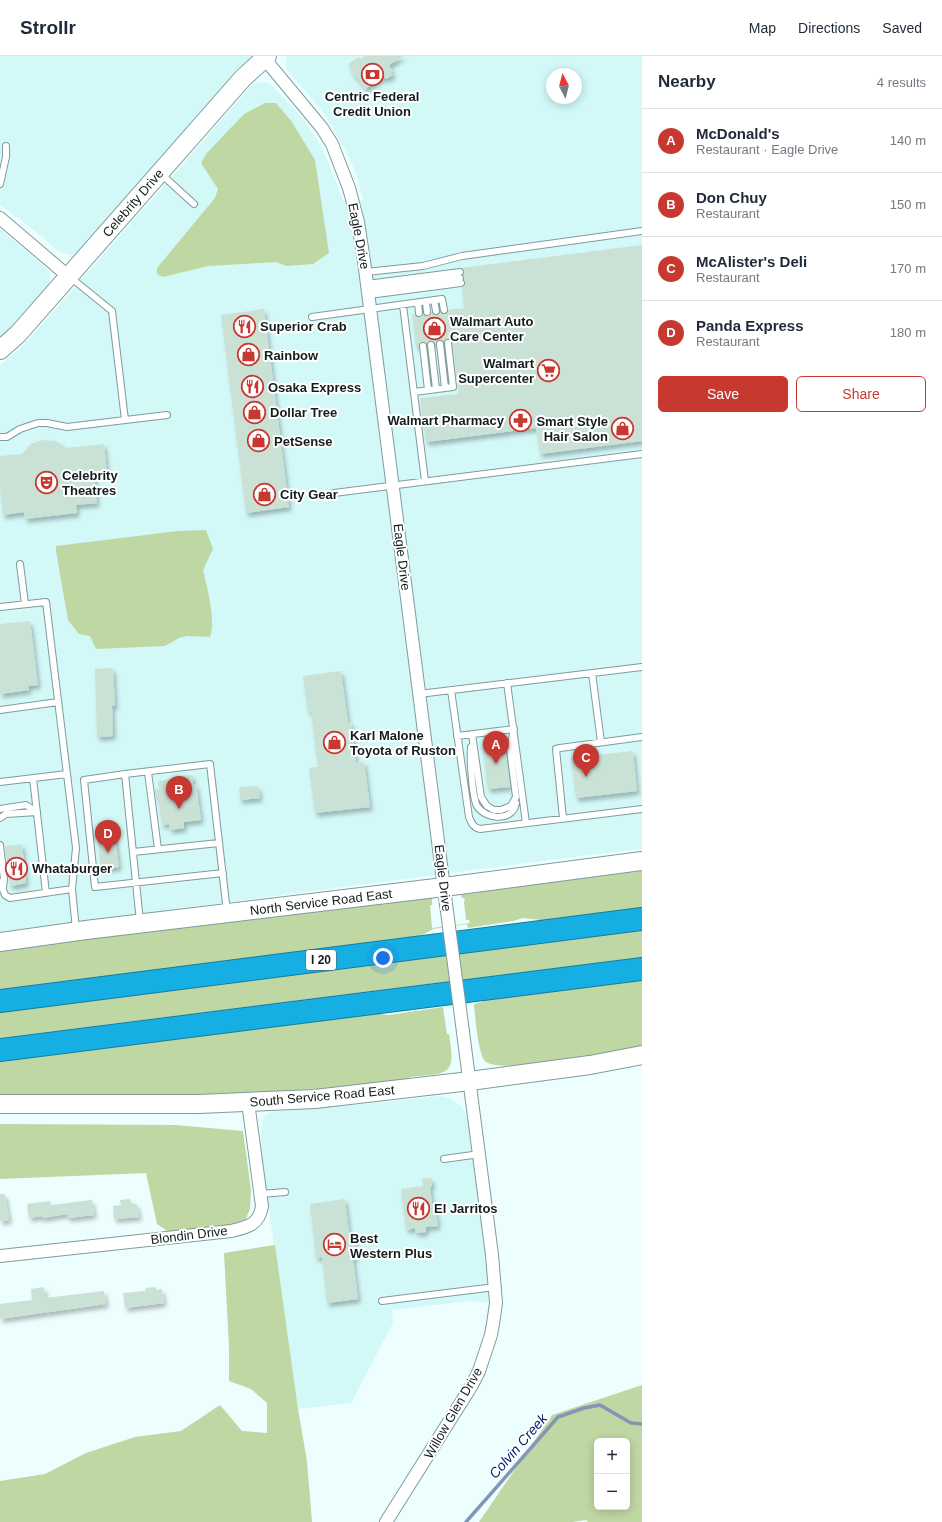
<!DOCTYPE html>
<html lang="en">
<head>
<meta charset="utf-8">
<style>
	:root { --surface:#fff; --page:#f6f6f7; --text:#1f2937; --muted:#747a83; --line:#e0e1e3; --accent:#c63830 }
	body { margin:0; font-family:Helvetica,sans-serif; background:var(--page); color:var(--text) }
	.controls { position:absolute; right:12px; bottom:12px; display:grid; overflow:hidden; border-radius:6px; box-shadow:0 2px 10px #0003 }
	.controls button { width:36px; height:36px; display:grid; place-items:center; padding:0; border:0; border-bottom:1px solid var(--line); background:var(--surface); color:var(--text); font:20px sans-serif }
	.compass { position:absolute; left:546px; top:12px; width:36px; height:36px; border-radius:50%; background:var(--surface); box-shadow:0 2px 10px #0003; rotate:353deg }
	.you { position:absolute; left:383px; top:902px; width:14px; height:14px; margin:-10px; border:3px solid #fff; border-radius:50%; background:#1a73e8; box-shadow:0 0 0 6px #1a73e833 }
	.badge { display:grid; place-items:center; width:26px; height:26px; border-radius:50%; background:var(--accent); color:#fff; font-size:13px; font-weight:700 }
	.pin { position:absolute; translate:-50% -33px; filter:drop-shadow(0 1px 2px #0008) }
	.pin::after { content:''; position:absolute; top:21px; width:14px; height:12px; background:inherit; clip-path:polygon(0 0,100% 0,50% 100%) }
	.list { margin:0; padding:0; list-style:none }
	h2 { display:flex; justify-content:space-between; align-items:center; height:52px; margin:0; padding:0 16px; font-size:17px }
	h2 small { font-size:13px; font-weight:400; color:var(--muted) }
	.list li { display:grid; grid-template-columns:26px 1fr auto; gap:12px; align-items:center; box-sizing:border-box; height:64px; padding:0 16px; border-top:1px solid var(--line) }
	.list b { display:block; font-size:15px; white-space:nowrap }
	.list p { margin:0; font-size:13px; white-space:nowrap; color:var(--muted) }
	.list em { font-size:13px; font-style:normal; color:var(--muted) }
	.actions { display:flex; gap:8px; padding:12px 16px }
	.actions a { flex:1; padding:9px 0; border:1px solid var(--accent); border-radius:6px; text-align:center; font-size:14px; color:var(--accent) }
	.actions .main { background:var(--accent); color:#fff }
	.map { position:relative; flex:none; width:642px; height:1466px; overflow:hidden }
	header { display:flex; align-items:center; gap:24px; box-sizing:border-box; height:56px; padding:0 20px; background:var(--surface); border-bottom:1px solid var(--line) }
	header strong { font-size:19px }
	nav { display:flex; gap:22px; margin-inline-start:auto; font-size:14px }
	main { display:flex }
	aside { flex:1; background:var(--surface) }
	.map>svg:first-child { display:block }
	.built { fill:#d2f8f8; fill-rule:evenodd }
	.green { fill:#bfd7a3; fill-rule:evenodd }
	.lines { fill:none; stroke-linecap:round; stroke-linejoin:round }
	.stream { stroke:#8296b6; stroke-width:3.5 }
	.building { fill:#cae1d5; filter:url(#shadow) }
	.lane-casing { stroke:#819b9b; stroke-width:8 }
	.street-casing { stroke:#819b9b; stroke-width:14 }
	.secondary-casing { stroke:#819b9b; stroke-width:20 }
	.highway-casing { stroke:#157c9e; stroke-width:24 }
	.lane { stroke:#fff; stroke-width:6 }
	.street { stroke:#fff; stroke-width:12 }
	.secondary { stroke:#fff; stroke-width:18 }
	.highway { stroke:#16afe4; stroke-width:22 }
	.street-bridge-casing { stroke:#819b9b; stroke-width:14; stroke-linecap:butt }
	.street-bridge { stroke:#fff; stroke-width:12 }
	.labels { text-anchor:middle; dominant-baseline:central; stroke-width:4; stroke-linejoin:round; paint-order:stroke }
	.shield { fill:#fff; stroke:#5a6161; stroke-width:1 }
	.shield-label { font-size:12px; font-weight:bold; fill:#131d1d }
	.poi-label { font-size:13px; font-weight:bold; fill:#131d1d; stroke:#fff; text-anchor:start }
	.street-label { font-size:13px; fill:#131d1d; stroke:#fff }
	.water-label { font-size:14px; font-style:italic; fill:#001e71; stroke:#fff }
</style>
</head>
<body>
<header>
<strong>Strollr</strong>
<nav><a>Map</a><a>Directions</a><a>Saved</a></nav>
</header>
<main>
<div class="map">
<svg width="642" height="1466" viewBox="0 0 642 1466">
	<defs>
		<filter id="shadow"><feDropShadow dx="2.5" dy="4" stdDeviation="2" flood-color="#0004"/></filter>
	</defs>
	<rect width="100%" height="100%" fill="#edfefe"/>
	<!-- built -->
	<path class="built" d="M0,0H253L242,10L78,197L71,199L59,196L33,173L0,149Z
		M287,0H642V793L589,799L0,876V309L17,295L33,279L253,28L261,26L270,27L303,63L318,85L324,96L344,147L363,144L358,123L350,103L324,57L288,15L286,10ZM552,18H576V42H552Z
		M0,173L43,209L49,216L50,226L48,230L20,264L0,283Z
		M440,1040L449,1042L457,1047L462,1051L467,1062L472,1085L489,1222L488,1247L469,1245L392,1254L393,1267L351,1347L298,1353L262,1106L261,1083L263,1065L265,1059L270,1056L366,1048Z"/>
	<!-- green -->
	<path class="green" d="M265,47H276L292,66L315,104L329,197L313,208L286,210L276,206L208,210L163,221L157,218V212L215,142L218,133L201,107L207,97L244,58Z
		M206,474L213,493L203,514C207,531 216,564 210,581L187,580L179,582L165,590L96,593L90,580L79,578L68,564L56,495V490L178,475Z
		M642,813V853L561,863L541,864L523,862L513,865L468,872L467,868L433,873L424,878L412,882L0,935V895L428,839L432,841V849H430L432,872L470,867L469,864H466L464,846L465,843L461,841V837Z
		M642,872V901L0,982V954Z
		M642,920V990C618,996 500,1020 485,1005C478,997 475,960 474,948L482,946L491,940Z
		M443,951L447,978H449C456,1021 449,1017 410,1021L407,1025L350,1031L242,1038L0,1040V1001L369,957L389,959Z
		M0,1068L175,1069L243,1075L251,1134L250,1153L244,1167L170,1177L157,1168L146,1117L0,1123Z
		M275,1189L298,1353L307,1405L312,1466H0V1425L45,1418L86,1397L135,1381L181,1375L220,1349L242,1375L267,1377V1347L251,1333L229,1325V1291L224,1197Z
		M642,1329V1466H588L586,1464L572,1466H479L552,1359ZM597,1385H627V1451H597Z"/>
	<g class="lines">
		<!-- stream -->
		<path class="stream" d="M466,1466L558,1361L584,1352L600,1349L631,1367L642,1368"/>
	</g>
	<!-- building -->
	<path class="building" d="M365,0H403L389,9L393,16H391L393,19L386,23L384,21L365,33L356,20L355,21L348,8L359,1L361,3Z
		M642,189V385L540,398L536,372L426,386L420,342L459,338L452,285L448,283L444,286L439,284L435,288L432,285H429L427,288L422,286L419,288V290L416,291L412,258H415L417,261H420L423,258L426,260H429L432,256L433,258L436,259L440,256L445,258L448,254L464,252L462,231L464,230L465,227L463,219L464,215L461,212Z
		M264,253L289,451L246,457L221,259Z
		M43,384L56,385L66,392L104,388L107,418L94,419L97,447L76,449L77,457L25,463L24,456L3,459L0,432V400L22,398L31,388Z
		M30,565L38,629L28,630L29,634L0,638V568Z
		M113,612L115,650H112L113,680L97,681L95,613Z
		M341,615L348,666H351L356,707L364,706L370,751L315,757L309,712L318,711L311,656H308L303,620Z
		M504,683L510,731L488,733L482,686Z
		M633,695L637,735L576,742L571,702Z
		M193,719V729L196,728L201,764L184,766V772L170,774L169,768L162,769L158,742H156L155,733H159L158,725L180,723V720Z
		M258,730L260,742L240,744L239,731Z
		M115,781L119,811L101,813L98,783Z
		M22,788L26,827L12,830L10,829L5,790Z
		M432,1122V1130L430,1131L433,1155H436L438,1170L426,1171V1176L416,1177L415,1172L406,1174L401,1133L423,1130L422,1123Z
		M0,1138H5L9,1164L0,1165Z
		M130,1143L131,1148H137L139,1161L114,1163L113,1150L121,1149L120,1144Z
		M345,1143L349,1177L354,1176L356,1200L353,1202L358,1243L327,1247L322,1201L316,1202L310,1148Z
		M92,1144L94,1159L68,1162L67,1158L42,1162V1160L29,1162L27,1148L50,1145L51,1149Z
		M44,1231L45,1242L104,1235L106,1248L0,1263V1248L32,1244L31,1233Z
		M156,1231V1234L162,1233L164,1247L125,1252L123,1237L146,1235L145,1232Z"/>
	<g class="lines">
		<defs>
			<path id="lane" d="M161,118L194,148
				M0,128L6,101V90
				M366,216L423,210L462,200L642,175
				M70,221L112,255L125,364
				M367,228L460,216
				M368,234L460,222
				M369,239L461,227
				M434,244L436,255
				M426,246L427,256
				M418,247L419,257
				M403,249L425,425
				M312,261L442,243L444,254
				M440,288L445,332
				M431,289L436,333
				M423,290L428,334
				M414,336L453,331L448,287
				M0,381H7L20,373L38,367H47L67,371L167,359
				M334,437L642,398
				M20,508L25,548
				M0,551L46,546L76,792L72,833L76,874
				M592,617L601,686
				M507,627L526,767
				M451,634L469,761C472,768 473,771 480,773L642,753
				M419,638L642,611
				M0,654L58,646
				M472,678L481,741L487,750L494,754H501L511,750L516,741L510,693L514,673
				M457,680L514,673
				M471,691C470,703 472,740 477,750C486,764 513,766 516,747
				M148,716L158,793
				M125,718L84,724L95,831L223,817
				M33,722L46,837
				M0,726L67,718
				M0,753L26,749L37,756
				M0,762L6,758L37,756
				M563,762L556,693L560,692L642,681
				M0,789L4,823L3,832
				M133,796L219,787
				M0,826L5,839L10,842L72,833
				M140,866L125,718L210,708L227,856
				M444,1103L480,1098
				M261,1138L285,1136
				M382,1245L495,1231"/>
			<path id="street" d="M264,2L322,72L332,88L349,132L358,166L364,205L446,848
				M0,162L68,220
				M0,1200L231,1175C248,1171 259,1169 262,1150L248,1046
				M386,1466L472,1329L479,1315L491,1279L493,1268L496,1247L492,1199L463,976"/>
			<path id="secondary" d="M0,294L18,278L243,22L267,0
				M0,886L86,874L444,831L642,805
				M0,1048H199L315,1043L470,1025L590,1009L642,999"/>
			<path id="highway" d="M0,945L642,863
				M0,994L642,913"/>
		</defs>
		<!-- lane casing -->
		<use href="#lane" class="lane-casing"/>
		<!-- street casing -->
		<use href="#street" class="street-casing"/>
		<!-- secondary casing -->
		<use href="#secondary" class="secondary-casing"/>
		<!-- highway casing -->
		<use href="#highway" class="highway-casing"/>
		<!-- lane -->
		<use href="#lane" class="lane"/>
		<!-- street -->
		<use href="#street" class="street"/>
		<!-- secondary -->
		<use href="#secondary" class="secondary"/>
		<!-- highway -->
		<use href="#highway" class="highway"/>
		<defs>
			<path id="street-bridge" d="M446,848L463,976"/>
		</defs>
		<!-- street-bridge casing -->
		<use href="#street-bridge" class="street-bridge-casing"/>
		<!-- street-bridge -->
		<use href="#street-bridge" class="street-bridge"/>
	</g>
	<!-- icons -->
	<defs>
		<symbol id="bank-ring" viewBox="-11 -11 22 22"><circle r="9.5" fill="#fff" stroke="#c63830" stroke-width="1.5"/><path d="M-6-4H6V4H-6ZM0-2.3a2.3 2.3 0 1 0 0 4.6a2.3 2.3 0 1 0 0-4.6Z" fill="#c63830"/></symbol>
		<symbol id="restaurant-ring" viewBox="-11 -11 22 22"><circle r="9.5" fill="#fff" stroke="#c63830" stroke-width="1.5"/><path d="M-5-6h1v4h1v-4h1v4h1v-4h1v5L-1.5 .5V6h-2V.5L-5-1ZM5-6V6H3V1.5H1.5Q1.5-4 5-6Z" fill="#c63830"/></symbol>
		<symbol id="shop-ring" viewBox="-11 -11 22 22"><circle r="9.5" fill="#fff" stroke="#c63830" stroke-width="1.5"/><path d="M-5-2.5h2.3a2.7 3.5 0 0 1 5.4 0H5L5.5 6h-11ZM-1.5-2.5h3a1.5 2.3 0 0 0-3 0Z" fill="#c63830"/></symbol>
		<symbol id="supermarket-ring" viewBox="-11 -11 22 22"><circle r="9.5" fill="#fff" stroke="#c63830" stroke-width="1.5"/><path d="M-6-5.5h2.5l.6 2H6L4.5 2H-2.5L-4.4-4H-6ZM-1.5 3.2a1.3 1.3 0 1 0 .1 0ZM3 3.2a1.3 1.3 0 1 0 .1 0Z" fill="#c63830"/></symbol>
		<symbol id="pharmacy-ring" viewBox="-11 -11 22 22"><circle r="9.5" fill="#fff" stroke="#c63830" stroke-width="1.5"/><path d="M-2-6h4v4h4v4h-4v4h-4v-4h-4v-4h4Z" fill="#c63830"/></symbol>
		<symbol id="theatre-ring" viewBox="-11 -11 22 22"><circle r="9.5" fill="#fff" stroke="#c63830" stroke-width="1.5"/><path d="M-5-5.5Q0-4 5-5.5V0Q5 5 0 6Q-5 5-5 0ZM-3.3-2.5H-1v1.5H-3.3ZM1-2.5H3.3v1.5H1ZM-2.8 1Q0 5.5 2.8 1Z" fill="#c63830"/></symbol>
		<symbol id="hotel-ring" viewBox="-11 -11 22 22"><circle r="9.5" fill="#fff" stroke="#c63830" stroke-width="1.5"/><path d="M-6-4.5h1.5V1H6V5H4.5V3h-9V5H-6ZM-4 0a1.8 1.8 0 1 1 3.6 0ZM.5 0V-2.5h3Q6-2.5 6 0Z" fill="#c63830"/></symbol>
	</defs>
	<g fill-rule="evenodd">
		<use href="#bank-ring" x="360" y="6" width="25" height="25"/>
		<use href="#restaurant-ring" x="232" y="258" width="25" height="25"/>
		<use href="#shop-ring" x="422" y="260" width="25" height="25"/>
		<use href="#shop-ring" x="236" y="286" width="25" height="25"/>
		<use href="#supermarket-ring" x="536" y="302" width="25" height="25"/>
		<use href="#restaurant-ring" x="240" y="318" width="25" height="25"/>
		<use href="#shop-ring" x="242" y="344" width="25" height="25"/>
		<use href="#pharmacy-ring" x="508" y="352" width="25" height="25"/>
		<use href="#shop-ring" x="610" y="360" width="25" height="25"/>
		<use href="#shop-ring" x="246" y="372" width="25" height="25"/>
		<use href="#theatre-ring" x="34" y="414" width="25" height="25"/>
		<use href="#shop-ring" x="252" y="426" width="25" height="25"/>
		<use href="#shop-ring" x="322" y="674" width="25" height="25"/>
		<use href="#restaurant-ring" x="4" y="800" width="25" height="25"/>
		<use href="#restaurant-ring" x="406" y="1140" width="25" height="25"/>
		<use href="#hotel-ring" x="322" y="1176" width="25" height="25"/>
	</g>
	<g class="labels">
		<!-- shield labels -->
		<rect class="shield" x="306" y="894" width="30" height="20" rx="3"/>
		<g class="shield-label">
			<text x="321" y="904">I 20</text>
		</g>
		<!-- poi labels -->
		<g class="poi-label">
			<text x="372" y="40" text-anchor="middle">Centric Federal<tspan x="372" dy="15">Credit Union</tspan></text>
			<text x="450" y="265">Walmart Auto<tspan x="450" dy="15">Care Center</tspan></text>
			<text x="260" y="270">Superior Crab</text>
			<text x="264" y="299">Rainbow</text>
			<text x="534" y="307" text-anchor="end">Walmart<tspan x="534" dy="15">Supercenter</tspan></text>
			<text x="268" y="331">Osaka Express</text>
			<text x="270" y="356">Dollar Tree</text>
			<text x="504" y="364" text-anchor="end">Walmart Pharmacy</text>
			<text x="608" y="365" text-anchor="end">Smart Style<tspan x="608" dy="15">Hair Salon</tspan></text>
			<text x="274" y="385">PetSense</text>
			<text x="62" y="419">Celebrity<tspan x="62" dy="15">Theatres</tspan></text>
			<text x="280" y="438">City Gear</text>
			<text x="350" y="679">Karl Malone<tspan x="350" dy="15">Toyota of Ruston</tspan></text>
			<text x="32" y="812">Whataburger</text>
			<text x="434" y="1152">El Jarritos</text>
			<text x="350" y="1182">Best<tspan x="350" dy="15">Western Plus</tspan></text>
		</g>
		<!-- street labels -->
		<g class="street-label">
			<text transform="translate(133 147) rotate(-49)">Celebrity Drive</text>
			<text transform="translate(359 180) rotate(79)">Eagle Drive</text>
			<text transform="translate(402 501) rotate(83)">Eagle Drive</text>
			<text transform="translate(443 822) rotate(83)">Eagle Drive</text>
			<text transform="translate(321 846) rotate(-7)">North Service Road East</text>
			<text transform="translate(322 1040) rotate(-5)">South Service Road East</text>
			<text transform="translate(189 1179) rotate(-7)">Blondin Drive</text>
			<text transform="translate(453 1357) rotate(-60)">Willow Glen Drive</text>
		</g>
		<!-- water labels -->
		<g class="water-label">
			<text transform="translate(518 1390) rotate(-49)">Colvin Creek</text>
		</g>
	</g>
</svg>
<div class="controls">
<button>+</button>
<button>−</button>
</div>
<svg class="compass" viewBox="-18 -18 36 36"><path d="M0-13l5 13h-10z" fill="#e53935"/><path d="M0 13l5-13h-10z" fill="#747a83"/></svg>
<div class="you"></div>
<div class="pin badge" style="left:496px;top:708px">A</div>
<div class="pin badge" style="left:179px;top:753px">B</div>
<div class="pin badge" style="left:586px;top:721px">C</div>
<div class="pin badge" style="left:108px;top:797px">D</div>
</div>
<aside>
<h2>Nearby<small>4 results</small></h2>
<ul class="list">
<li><span class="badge">A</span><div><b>McDonald's</b><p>Restaurant · Eagle Drive</p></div><em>140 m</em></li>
<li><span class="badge">B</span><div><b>Don Chuy</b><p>Restaurant</p></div><em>150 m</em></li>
<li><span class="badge">C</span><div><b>McAlister's Deli</b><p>Restaurant</p></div><em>170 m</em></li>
<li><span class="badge">D</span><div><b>Panda Express</b><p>Restaurant</p></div><em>180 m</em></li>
</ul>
<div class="actions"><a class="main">Save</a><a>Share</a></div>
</aside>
</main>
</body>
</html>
